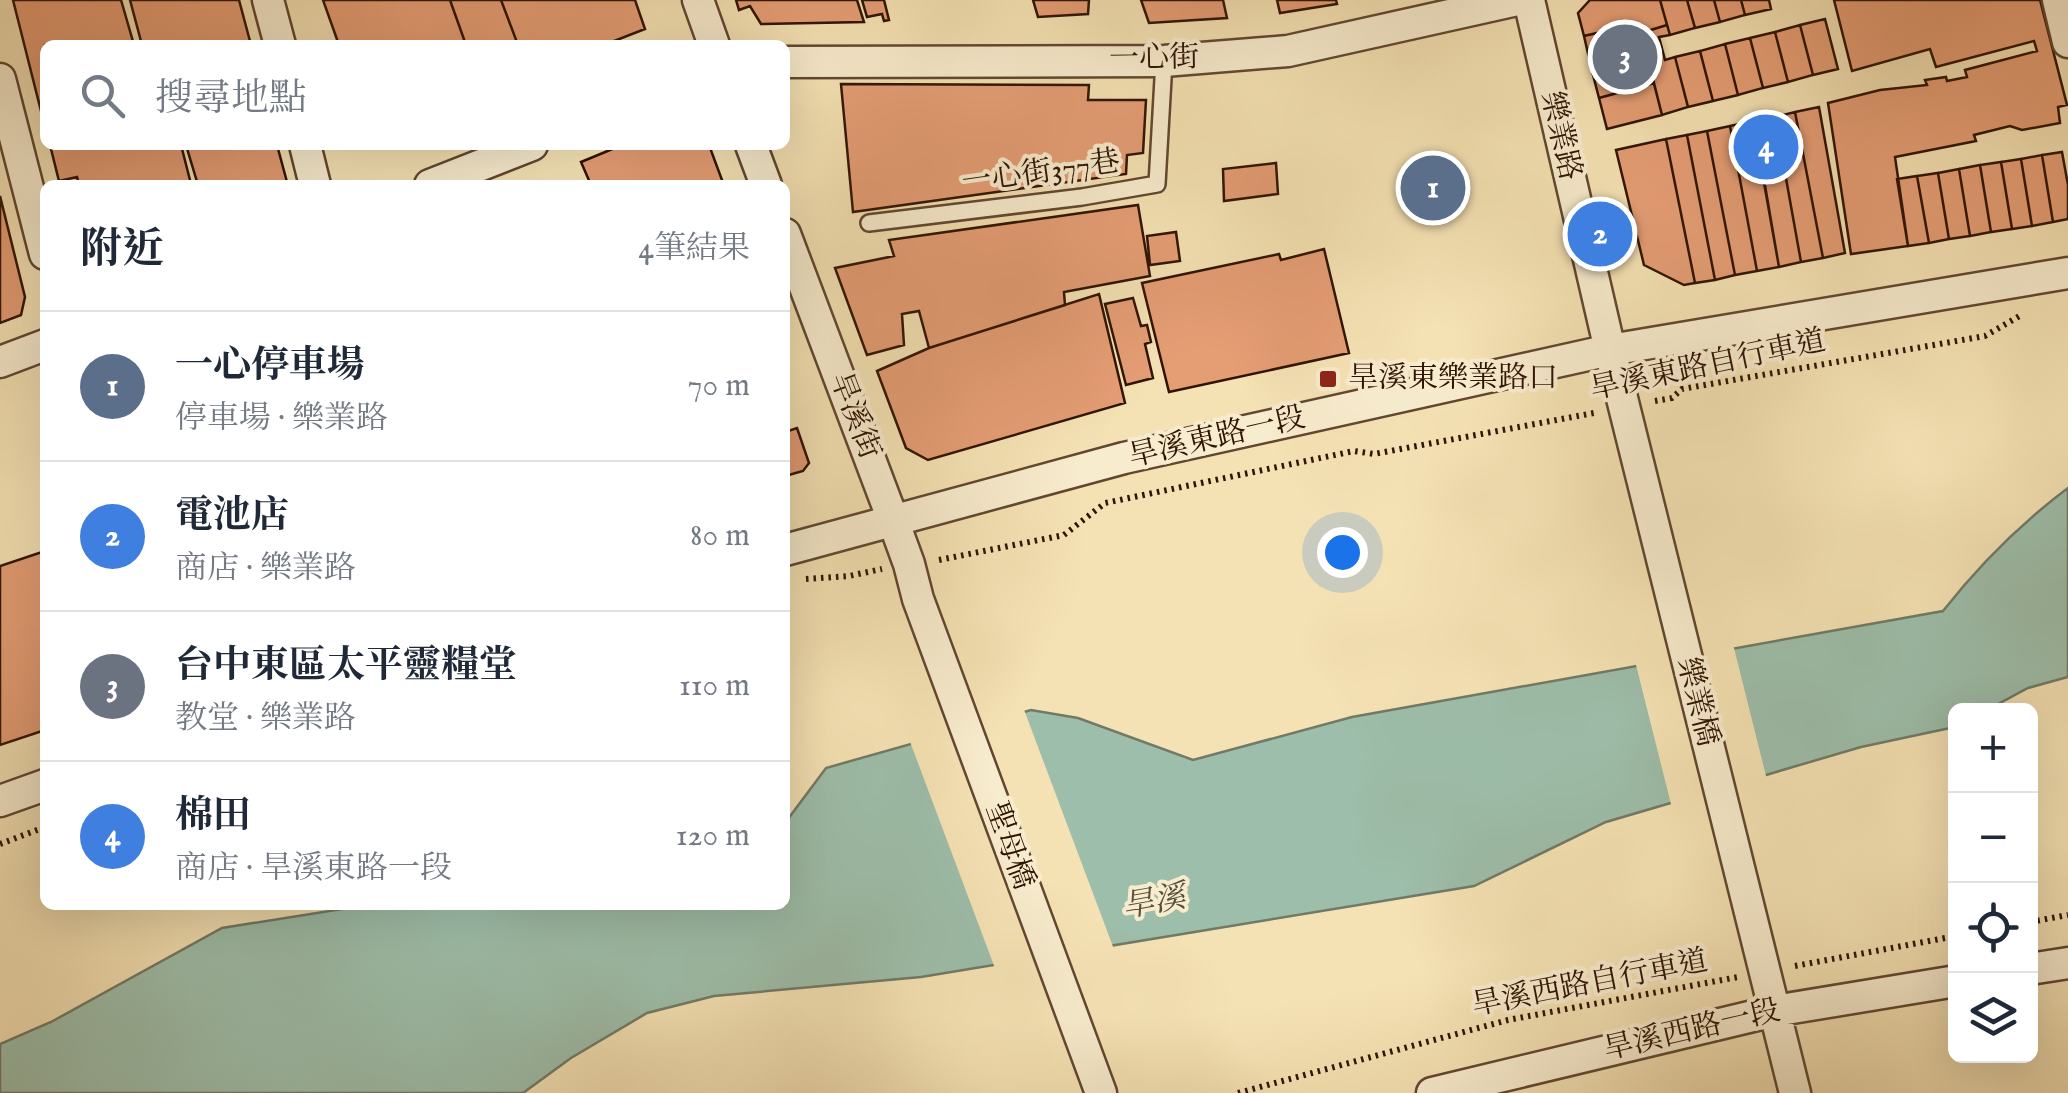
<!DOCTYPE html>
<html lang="zh-TW">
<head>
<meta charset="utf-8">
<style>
	:root { --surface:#fff; --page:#f6f6f7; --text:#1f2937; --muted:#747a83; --line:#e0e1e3; --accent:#8f2418 }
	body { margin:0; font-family:"IM FELL English","Noto Serif TC",serif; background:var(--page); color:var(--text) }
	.controls { position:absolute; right:30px; bottom:30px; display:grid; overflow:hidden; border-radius:15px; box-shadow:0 10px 40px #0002 }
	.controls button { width:90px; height:90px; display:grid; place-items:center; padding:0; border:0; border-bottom:2px solid var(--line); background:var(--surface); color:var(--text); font:50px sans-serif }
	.you { position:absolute; left:1342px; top:552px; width:35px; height:35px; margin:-25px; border:8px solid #fff; border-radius:50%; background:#1a73e8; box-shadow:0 0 0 15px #1a73e833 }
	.badge { display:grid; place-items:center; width:65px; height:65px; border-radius:50%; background:var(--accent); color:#fff; font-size:32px; font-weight:700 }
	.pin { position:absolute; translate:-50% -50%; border:5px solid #fff; box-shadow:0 2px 10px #0006 }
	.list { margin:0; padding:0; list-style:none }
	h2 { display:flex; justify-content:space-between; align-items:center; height:130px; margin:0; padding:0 40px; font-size:42px }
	h2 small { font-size:32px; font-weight:400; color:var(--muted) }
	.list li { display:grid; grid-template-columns:65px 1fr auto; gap:30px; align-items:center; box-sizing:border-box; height:150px; padding:0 40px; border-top:2px solid var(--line) }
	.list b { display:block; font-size:38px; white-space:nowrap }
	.list p { margin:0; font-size:32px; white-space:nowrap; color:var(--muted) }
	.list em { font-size:32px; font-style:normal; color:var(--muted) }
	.icon { flex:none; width:55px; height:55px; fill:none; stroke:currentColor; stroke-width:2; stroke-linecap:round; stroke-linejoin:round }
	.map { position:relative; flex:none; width:2068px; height:1093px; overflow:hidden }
	.search { position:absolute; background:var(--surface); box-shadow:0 10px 40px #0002; left:40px; top:40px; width:750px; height:110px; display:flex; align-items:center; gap:25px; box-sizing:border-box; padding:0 35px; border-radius:15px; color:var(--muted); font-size:38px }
	.panel { position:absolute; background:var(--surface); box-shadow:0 10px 40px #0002; left:40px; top:180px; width:750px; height:730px; border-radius:15px }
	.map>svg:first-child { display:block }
	.water { fill:#9dbeaa; stroke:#717a67; stroke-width:2.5 }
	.pier { fill:#f5e2b4 }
	.building { fill:#e59d74; stroke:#2f1303; stroke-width:2.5 }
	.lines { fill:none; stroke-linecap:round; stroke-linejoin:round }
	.service-casing { stroke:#60472f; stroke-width:20 }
	.minor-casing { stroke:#60472f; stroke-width:35 }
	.path { stroke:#2f1303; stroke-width:6; stroke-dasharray:2.5 5; stroke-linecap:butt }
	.service { stroke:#f8ecce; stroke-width:15 }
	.minor { stroke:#f8ecce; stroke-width:30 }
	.poi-dot { fill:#8f2418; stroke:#f8ecce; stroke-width:4 }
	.labels { text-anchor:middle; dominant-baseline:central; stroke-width:8; stroke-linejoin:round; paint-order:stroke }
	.street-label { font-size:30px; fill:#2f1303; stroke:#f8ecce }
	.poi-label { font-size:30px; fill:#2f1303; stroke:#f8ecce; text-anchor:start }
	.water-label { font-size:32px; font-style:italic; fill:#564f3d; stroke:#f8ecce }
</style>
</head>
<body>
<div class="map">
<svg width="2068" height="1093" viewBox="0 0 2068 1093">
	<rect width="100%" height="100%" fill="#f5e2b4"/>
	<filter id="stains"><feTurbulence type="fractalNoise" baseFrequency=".002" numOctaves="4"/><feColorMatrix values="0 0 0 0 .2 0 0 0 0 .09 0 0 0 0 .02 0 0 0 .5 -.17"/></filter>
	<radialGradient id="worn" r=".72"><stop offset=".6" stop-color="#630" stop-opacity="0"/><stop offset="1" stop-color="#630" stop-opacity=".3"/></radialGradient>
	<!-- water -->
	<path class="water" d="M2068,488V677L2028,688L1987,710H1956L1955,727L1861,747L1606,822L1474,886L921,977L714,996L647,1013L571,1058L523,1093H0V1044L51,1022L222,928L367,905H785V823L826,768L1031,710L1078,718L1193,760L1352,717L1943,611C1980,564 2020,524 2068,488Z"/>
	<!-- pier -->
	<path class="pier" d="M1733,644L1767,780L1672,808L1635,661Z
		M1023,707L1115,952L996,971L909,739Z"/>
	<!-- building -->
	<path class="building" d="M13,0H121L134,45H45V110L41,111Z
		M130,0H239L251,45H142Z
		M323,0H450L466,45H339Z
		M450,0H501L518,45H466Z
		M501,0H635L645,29L604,45H518Z
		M736,0H857L864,22L761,24L750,6L739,10Z
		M862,0H884L889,20L884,21L882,14L867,17Z
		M1033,0H1089L1088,14L1038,17Z
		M1141,0H1223L1227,18L1149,23Z
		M1277,0H1336L1337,4L1280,13Z
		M1590,0H1660L1667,25L1641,33L1617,37L1601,32L1584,36L1578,13Z
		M1660,0H1687L1695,28L1670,35Z
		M1687,0H1714L1720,22L1695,28Z
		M1714,0H1741L1745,15L1720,22Z
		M1741,0H1769L1771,9L1745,15Z
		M1834,0H2040L2067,105L2058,107L2060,123L2022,130L2010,126L1974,135L1976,141L1895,157L1908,246L1851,254L1828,103L1880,90L1927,85L1925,80L1946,77L1947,81L1967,77L1965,70L2037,51L2034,41L1936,67L1930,49L1852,71Z
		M1825,19L1838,69L1813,75L1800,25Z
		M1667,25L1670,35L1659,37L1665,60L1675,57L1688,107L1662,115L1641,33Z
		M1800,25L1813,75L1788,82L1775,32Z
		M1601,32L1617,37L1641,33L1647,57L1592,71L1584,36Z
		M1775,32L1788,82L1763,88L1750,38Z
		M1750,38L1763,88L1738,95L1725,44Z
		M1725,44L1738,95L1713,101L1700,51Z
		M1700,51L1713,101L1688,107L1675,57Z
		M1647,57L1654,83L1599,98L1592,71Z
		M1654,83L1662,115L1607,129L1599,98Z
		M841,84L1089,85L1088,100H1146L1143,153L1127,155L1126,174L853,212Z
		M1819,107L1845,253L1823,258L1795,112Z
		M1795,112L1823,258L1801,262L1775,117Z
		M1753,121L1779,267L1757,271L1730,126Z
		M1730,126L1757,271L1735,275L1707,131Z
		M1777,128L1801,262L1779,267L1756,133Z
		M1707,131L1735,275L1715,280L1687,135Z
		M1687,135L1715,280L1695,283L1666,139Z
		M1666,139L1695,283L1684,285L1644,265L1616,150Z
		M50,145H181L191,184L79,185L77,177L59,181Z
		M186,145H277L287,182L285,185H198Z
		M622,145H709L722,180L708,185H591L581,162Z
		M2062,152L2068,185V219L2053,222L2042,155Z
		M2042,155L2053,222L2032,226L2021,159Z
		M2021,159L2032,226L2012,229L2001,162Z
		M2001,162L2012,229L1991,232L1980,165Z
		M1276,163L1278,194L1224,201L1223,169Z
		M1980,165L1991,232L1970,236L1959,169Z
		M1959,169L1970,236L1949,239L1938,173Z
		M1938,173L1949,239L1929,243L1917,176Z
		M1917,176L1929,243L1908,246L1897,179Z
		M0,196L25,297L21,315L0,323Z
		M1138,205L1150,276L1064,292L1065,305L929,348L919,311L902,314L904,345L867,355L835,268L894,256L889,240Z
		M1176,232L1180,261L1150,265L1147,236Z
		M1324,249L1349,353L1169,392L1142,283L1279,254L1281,260Z
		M1099,294L1125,403L928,460L906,448L877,371L929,348Z
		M1133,298L1141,326L1147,325L1151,342L1145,344L1153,378L1126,385L1105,304Z
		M797,428L809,463L803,471L785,476V432Z
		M45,551V730L0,745V566Z"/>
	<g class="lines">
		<defs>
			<path id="service" d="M869,223L1082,197L1157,184L1164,61"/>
			<path id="minor" d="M268,0L280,45
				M698,0L714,45
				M1529,0L1610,350L1795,1093
				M2058,0L2068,42
				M785,62L1164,61L1288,51L1517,0
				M0,79L45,254
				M305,145L315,185
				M751,145L766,185
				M430,185L532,145
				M785,234L893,520L909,564L918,599L1101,1093
				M0,362L45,345
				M785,550L1124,458L1610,350L2068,273
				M0,801L45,785
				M2030,969L2068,963
				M1432,1093L1774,1011L1956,981"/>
		</defs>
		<!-- service casing -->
		<use href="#service" class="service-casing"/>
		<!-- minor casing -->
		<use href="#minor" class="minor-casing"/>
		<!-- path -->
		<path class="path" d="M1655,401L1672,398L1682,389L1985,336L2023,314
			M939,560L1064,535L1105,503L1354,451L1374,454L1594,413
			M806,579L849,576L882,569
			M0,844L45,827
			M2030,922L2068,915
			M1795,966L1956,936
			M1238,1093L1508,1020L1738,977"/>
		<!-- service -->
		<use href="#service" class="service"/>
		<!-- minor -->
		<use href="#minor" class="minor"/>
	</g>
	<!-- markers -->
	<rect class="poi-dot" x="1318" y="369" width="20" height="20" rx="5"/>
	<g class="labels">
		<!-- street labels -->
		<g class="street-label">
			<text transform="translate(1154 59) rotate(-1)">一心街</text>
			<text transform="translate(1560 136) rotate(77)">樂業路</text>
			<text transform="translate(1041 173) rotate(-8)">一心街377巷</text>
			<text transform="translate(1708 366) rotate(-12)">旱溪東路自行車道</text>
			<text transform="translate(854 416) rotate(69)">旱溪街</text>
			<text transform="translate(1217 438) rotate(-13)">旱溪東路一段</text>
			<text transform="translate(1697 702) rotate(76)">樂業橋</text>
			<text transform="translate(1009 846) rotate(70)">聖母橋</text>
			<text transform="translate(1590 984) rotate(-11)">旱溪西路自行車道</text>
			<text transform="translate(1692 1031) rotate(-13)">旱溪西路一段</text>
		</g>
		<!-- poi labels -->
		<g class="poi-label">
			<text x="1348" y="379">旱溪東樂業路口</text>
		</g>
		<!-- water labels -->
		<g class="water-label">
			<text transform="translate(1154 903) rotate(-10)">旱溪</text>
		</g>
	</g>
	<rect width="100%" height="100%" filter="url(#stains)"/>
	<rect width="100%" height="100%" fill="url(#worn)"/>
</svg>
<div class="controls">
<button>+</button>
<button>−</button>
<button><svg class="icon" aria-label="locate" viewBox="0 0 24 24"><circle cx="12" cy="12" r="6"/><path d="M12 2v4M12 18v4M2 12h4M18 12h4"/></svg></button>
<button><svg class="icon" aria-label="layers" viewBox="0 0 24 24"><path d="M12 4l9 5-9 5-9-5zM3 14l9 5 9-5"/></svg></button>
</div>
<div class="you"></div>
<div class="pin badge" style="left:1433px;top:188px;background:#5c6f8a">1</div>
<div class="pin badge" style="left:1600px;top:234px;background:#3f7fe0">2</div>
<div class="pin badge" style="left:1625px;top:57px;background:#6b7280">3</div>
<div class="pin badge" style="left:1766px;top:147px;background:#3f7fe0">4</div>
<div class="search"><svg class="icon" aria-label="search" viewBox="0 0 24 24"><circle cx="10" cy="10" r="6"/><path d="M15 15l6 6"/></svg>搜尋地點</div>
<section class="panel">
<h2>附近<small>4筆結果</small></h2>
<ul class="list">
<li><span class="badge" style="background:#5c6f8a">1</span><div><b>一心停車場</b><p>停車場 · 樂業路</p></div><em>70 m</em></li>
<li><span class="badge" style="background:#3f7fe0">2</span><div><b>電池店</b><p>商店 · 樂業路</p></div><em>80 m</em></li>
<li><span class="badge" style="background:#6b7280">3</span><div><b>台中東區太平靈糧堂</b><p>教堂 · 樂業路</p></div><em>110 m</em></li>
<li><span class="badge" style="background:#3f7fe0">4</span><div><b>棉田</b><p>商店 · 旱溪東路一段</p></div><em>120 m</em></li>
</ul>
</section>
</div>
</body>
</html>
